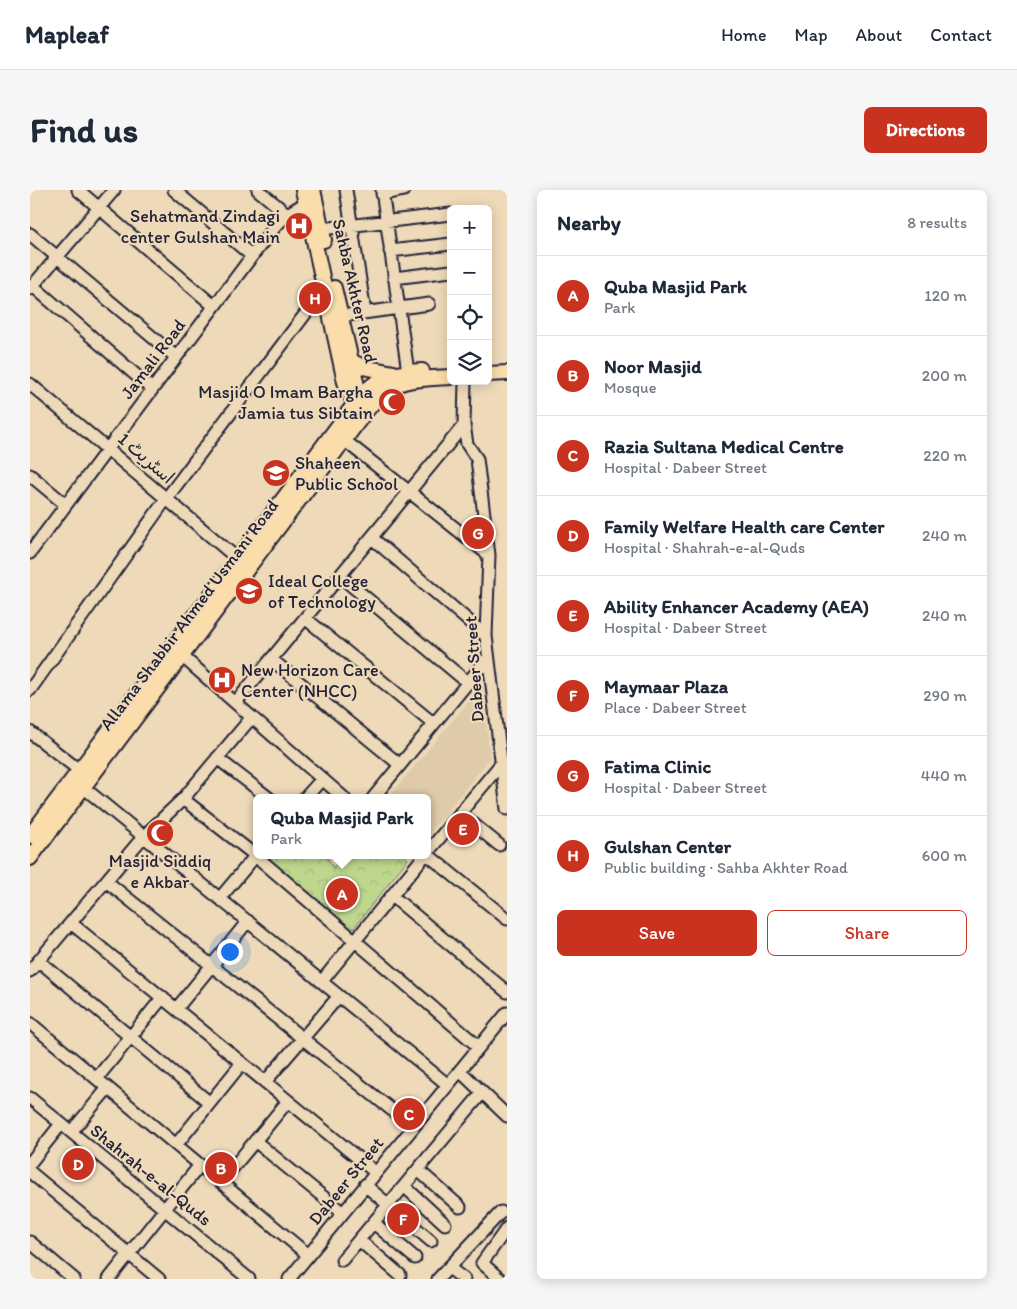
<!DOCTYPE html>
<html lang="en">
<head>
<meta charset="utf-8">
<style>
	:root { --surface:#fff; --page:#f6f6f7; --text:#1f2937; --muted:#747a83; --line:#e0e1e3; --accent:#c8321e }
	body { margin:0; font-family:Itim,"Playpen Sans Arabic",sans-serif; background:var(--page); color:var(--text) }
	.controls { position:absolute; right:15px; top:15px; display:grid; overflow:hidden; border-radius:8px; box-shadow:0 2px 12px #0003 }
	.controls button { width:45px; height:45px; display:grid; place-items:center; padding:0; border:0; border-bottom:1px solid var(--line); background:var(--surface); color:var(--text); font:25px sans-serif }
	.you { position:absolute; left:199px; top:761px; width:18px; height:18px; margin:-12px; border:4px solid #fff; border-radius:50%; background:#1a73e8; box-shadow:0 0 0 8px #1a73e833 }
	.badge { display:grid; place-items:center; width:32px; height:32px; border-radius:50%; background:var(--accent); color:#fff; font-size:16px; font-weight:700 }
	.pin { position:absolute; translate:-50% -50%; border:2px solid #fff; box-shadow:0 1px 5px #0006 }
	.popup { position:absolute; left:223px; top:604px; width:178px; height:65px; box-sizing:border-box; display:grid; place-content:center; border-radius:8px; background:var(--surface); filter:drop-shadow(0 1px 4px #0005); font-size:16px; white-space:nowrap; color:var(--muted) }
	.popup b { font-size:19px; color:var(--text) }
	.popup::after { content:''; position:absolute; left:50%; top:100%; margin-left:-10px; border:10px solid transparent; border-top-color:var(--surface) }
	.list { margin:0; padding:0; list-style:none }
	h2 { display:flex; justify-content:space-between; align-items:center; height:65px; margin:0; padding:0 20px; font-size:21px }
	h2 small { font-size:16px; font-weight:400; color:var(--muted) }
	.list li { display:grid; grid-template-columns:32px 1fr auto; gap:15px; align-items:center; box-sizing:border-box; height:80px; padding:0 20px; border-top:1px solid var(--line) }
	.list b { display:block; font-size:19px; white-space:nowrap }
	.list p { margin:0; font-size:16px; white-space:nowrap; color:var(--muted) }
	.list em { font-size:16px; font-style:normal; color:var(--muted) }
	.actions { display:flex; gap:10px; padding:15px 20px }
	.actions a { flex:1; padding:11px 0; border:1px solid var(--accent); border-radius:8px; text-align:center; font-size:18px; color:var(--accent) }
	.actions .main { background:var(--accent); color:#fff }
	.icon { flex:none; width:28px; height:28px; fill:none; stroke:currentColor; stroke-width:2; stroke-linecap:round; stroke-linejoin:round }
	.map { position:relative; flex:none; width:477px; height:1089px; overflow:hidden; border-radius:8px }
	header { display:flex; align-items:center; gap:30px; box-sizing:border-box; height:70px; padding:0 25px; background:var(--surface); border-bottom:1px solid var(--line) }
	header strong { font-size:24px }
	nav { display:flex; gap:28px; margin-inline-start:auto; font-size:18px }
	.intro { display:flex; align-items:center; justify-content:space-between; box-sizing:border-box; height:120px; padding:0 30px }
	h1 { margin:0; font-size:35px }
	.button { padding:12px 22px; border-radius:8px; background:var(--accent); color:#fff; font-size:18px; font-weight:700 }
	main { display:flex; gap:30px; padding:0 30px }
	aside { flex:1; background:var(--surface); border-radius:8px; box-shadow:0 2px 12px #0003 }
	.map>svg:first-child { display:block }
	.built { fill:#dfcbaa }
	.park { fill:url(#park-crowns); stroke:#707c64 }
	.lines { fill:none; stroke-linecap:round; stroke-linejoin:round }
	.minor-casing { stroke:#22223b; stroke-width:15 }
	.major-casing { stroke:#22223b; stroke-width:18 }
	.minor { stroke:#eedab8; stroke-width:11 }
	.major { stroke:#faddab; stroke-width:14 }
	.labels { text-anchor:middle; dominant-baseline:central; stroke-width:4.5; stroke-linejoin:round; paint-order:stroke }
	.poi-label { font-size:18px; fill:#22223b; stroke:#eedab8; text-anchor:start }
	.street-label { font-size:18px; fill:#22223b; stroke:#eedab8 }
</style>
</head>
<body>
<header>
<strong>Mapleaf</strong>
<nav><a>Home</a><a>Map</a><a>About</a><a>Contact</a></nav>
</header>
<div class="intro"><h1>Find us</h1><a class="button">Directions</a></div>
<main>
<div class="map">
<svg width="477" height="1089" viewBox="0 0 477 1089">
	<defs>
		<pattern id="park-crowns" width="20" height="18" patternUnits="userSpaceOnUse" patternTransform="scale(1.25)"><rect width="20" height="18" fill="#bed78d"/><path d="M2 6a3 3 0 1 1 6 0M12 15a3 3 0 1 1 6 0" fill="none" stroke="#a3b87b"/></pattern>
	</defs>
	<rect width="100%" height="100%" fill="#eedab8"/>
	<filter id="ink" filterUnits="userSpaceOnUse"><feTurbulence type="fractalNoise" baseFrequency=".02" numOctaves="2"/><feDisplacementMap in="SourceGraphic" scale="10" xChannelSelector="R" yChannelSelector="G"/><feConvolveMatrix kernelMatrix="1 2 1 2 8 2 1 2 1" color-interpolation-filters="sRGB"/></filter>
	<g filter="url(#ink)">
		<!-- built -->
		<path class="built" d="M452,495L460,568L397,646V608H358Z"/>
		<!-- park -->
		<path class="park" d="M234,665H296L303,678L313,665H373L378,669L322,740L231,668Z"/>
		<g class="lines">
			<defs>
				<path id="minor" d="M48,0L184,116
					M144,0L222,66
					M228,0L257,24
					M316,0L335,122
					M352,0L378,182
					M352,4L374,0
					M291,39L421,24
					M0,44L146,167
					M360,61L421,54
					M364,88L421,81
					M3,96L122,199
					M0,99L84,0
					M311,126L399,114
					M435,191L434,235L437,254L447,269L459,365L456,446L477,619
					M0,194L209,370
					M314,250L459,365
					M0,285L36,315
					M342,348L456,446
					M0,363L222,66C239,45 255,17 284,12
					M310,386L437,492
					M275,428L403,533
					M153,467L314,608
					M241,469L369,574
					M0,500L136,309L285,111L304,105
					M206,512L434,235
					M0,542L49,580
					M187,568L239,608
					M53,597L418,895
					M275,608L292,589
					M343,608L458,468
					M153,609L226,666L449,857
					M430,623L469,655
					M397,663L470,575
					M397,664L477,729
					M76,691L383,937
					M362,706L477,802
					M190,708L227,664
					M41,733L345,982
					M9,771L180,913
					M0,781L113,647L153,609L222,527
					M292,791L395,665
					M147,818L218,731
					M0,833L278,1065
					M430,881L477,926
					M67,888L133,807
					M235,892L309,806
					M0,908L219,1089
					M41,942L78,898
					M225,951L313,1023
					M146,955L212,873
					M0,973L31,934
					M388,980L430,1017
					M0,982L129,1089
					M191,992L258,911
					M335,995L401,1051
					M374,996L415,1034
					M344,1033L385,1068
					M329,1050L370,1085
					M0,1052L44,1089
					M312,1070L452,903
					M419,1078L434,1089
					M79,1089L170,975
					M259,1089L477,823
					M408,1089L471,1022
					M470,1089L452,1073L477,1038"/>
				<path id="major" d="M273,0L315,192L322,208H336
					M283,0L294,50
					M304,98L331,213
					M321,171L333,177L364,183
					M458,184L477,183
					M0,646L330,207C347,187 367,182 392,181
					M0,668L314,250C331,229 347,199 374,192C389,188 406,188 421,187"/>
			</defs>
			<!-- minor casing -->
			<use href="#minor" class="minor-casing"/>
			<!-- major casing -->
			<use href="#major" class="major-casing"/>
			<!-- minor -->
			<use href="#minor" class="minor"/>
			<!-- major -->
			<use href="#major" class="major"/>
		</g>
	</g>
	<!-- icons -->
	<defs>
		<symbol id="hospital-disc" viewBox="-11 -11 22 22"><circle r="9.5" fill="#c8321e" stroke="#eedab8"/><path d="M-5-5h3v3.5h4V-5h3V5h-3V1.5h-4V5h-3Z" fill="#fff"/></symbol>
		<symbol id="mosque-disc" viewBox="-11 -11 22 22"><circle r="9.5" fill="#c8321e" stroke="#eedab8"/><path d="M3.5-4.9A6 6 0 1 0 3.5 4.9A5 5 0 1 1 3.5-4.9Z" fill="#fff"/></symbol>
		<symbol id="school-disc" viewBox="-11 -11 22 22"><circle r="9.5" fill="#c8321e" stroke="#eedab8"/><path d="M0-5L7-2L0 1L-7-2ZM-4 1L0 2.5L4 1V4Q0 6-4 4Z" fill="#fff"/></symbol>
		<symbol id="university-disc" viewBox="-11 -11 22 22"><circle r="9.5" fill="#c8321e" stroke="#eedab8"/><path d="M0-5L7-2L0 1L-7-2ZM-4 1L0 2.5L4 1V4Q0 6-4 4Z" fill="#fff"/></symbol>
	</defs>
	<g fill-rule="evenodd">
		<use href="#hospital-disc" x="253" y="20" width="32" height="32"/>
		<use href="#mosque-disc" x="346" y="196" width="32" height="32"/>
		<use href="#school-disc" x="230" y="267" width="32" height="32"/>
		<use href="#university-disc" x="203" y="385" width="32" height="32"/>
		<use href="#hospital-disc" x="176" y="474" width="32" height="32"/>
		<use href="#mosque-disc" x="114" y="627" width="32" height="32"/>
	</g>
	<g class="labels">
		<!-- poi labels -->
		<g class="poi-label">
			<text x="250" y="26" text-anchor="end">Sehatmand Zindagi<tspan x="250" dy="21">center Gulshan Main</tspan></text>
			<text x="343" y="202" text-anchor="end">Masjid O Imam Bargha<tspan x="343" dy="21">Jamia tus Sibtain</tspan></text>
			<text x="265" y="273">Shaheen<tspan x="265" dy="21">Public School</tspan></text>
			<text x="238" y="391">Ideal College<tspan x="238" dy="21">of Technology</tspan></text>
			<text x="211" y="480">New Horizon Care<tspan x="211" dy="21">Center (NHCC)</tspan></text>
			<text x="130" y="671" text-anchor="middle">Masjid Siddiq<tspan x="130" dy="21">e Akbar</tspan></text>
		</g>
		<!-- street labels -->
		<g class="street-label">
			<text transform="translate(325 101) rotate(77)">Sahba Akhter Road</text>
			<text transform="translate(123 169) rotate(-53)">Jamali Road</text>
			<text transform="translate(116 268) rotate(41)">اسٹریٹ 1</text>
			<text transform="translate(159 425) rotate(-53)">Allama Shabbir Ahmed Usmani Road</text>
			<text transform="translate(444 479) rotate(-94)">Dabeer Street</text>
			<text transform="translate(121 985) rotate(39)">Shahrah-e-al-Quds</text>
			<text transform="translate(316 991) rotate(-51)">Dabeer Street</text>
		</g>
	</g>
</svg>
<div class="controls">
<button>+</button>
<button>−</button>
<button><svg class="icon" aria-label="locate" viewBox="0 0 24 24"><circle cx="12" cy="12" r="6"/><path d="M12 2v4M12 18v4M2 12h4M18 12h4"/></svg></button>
<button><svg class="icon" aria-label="layers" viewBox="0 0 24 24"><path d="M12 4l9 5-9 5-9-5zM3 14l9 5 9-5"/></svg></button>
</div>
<div class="you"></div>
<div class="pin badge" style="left:312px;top:704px">A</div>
<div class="popup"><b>Quba Masjid Park</b>Park</div>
<div class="pin badge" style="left:191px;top:978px">B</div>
<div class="pin badge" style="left:379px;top:924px">C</div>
<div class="pin badge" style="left:48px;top:974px">D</div>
<div class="pin badge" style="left:433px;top:639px">E</div>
<div class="pin badge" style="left:373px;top:1029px">F</div>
<div class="pin badge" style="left:448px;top:343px">G</div>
<div class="pin badge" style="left:285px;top:108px">H</div>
</div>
<aside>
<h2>Nearby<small>8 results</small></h2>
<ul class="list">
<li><span class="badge">A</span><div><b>Quba Masjid Park</b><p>Park</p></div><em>120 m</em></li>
<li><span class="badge">B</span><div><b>Noor Masjid</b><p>Mosque</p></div><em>200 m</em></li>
<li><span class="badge">C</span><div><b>Razia Sultana Medical Centre</b><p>Hospital · Dabeer Street</p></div><em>220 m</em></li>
<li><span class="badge">D</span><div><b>Family Welfare Health care Center</b><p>Hospital · Shahrah-e-al-Quds</p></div><em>240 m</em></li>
<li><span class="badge">E</span><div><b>Ability Enhancer Academy (AEA)</b><p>Hospital · Dabeer Street</p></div><em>240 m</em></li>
<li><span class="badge">F</span><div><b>Maymaar Plaza</b><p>Place · Dabeer Street</p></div><em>290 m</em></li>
<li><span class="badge">G</span><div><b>Fatima Clinic</b><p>Hospital · Dabeer Street</p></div><em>440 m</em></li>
<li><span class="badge">H</span><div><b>Gulshan Center</b><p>Public building · Sahba Akhter Road</p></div><em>600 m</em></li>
</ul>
<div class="actions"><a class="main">Save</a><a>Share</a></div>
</aside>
</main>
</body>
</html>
